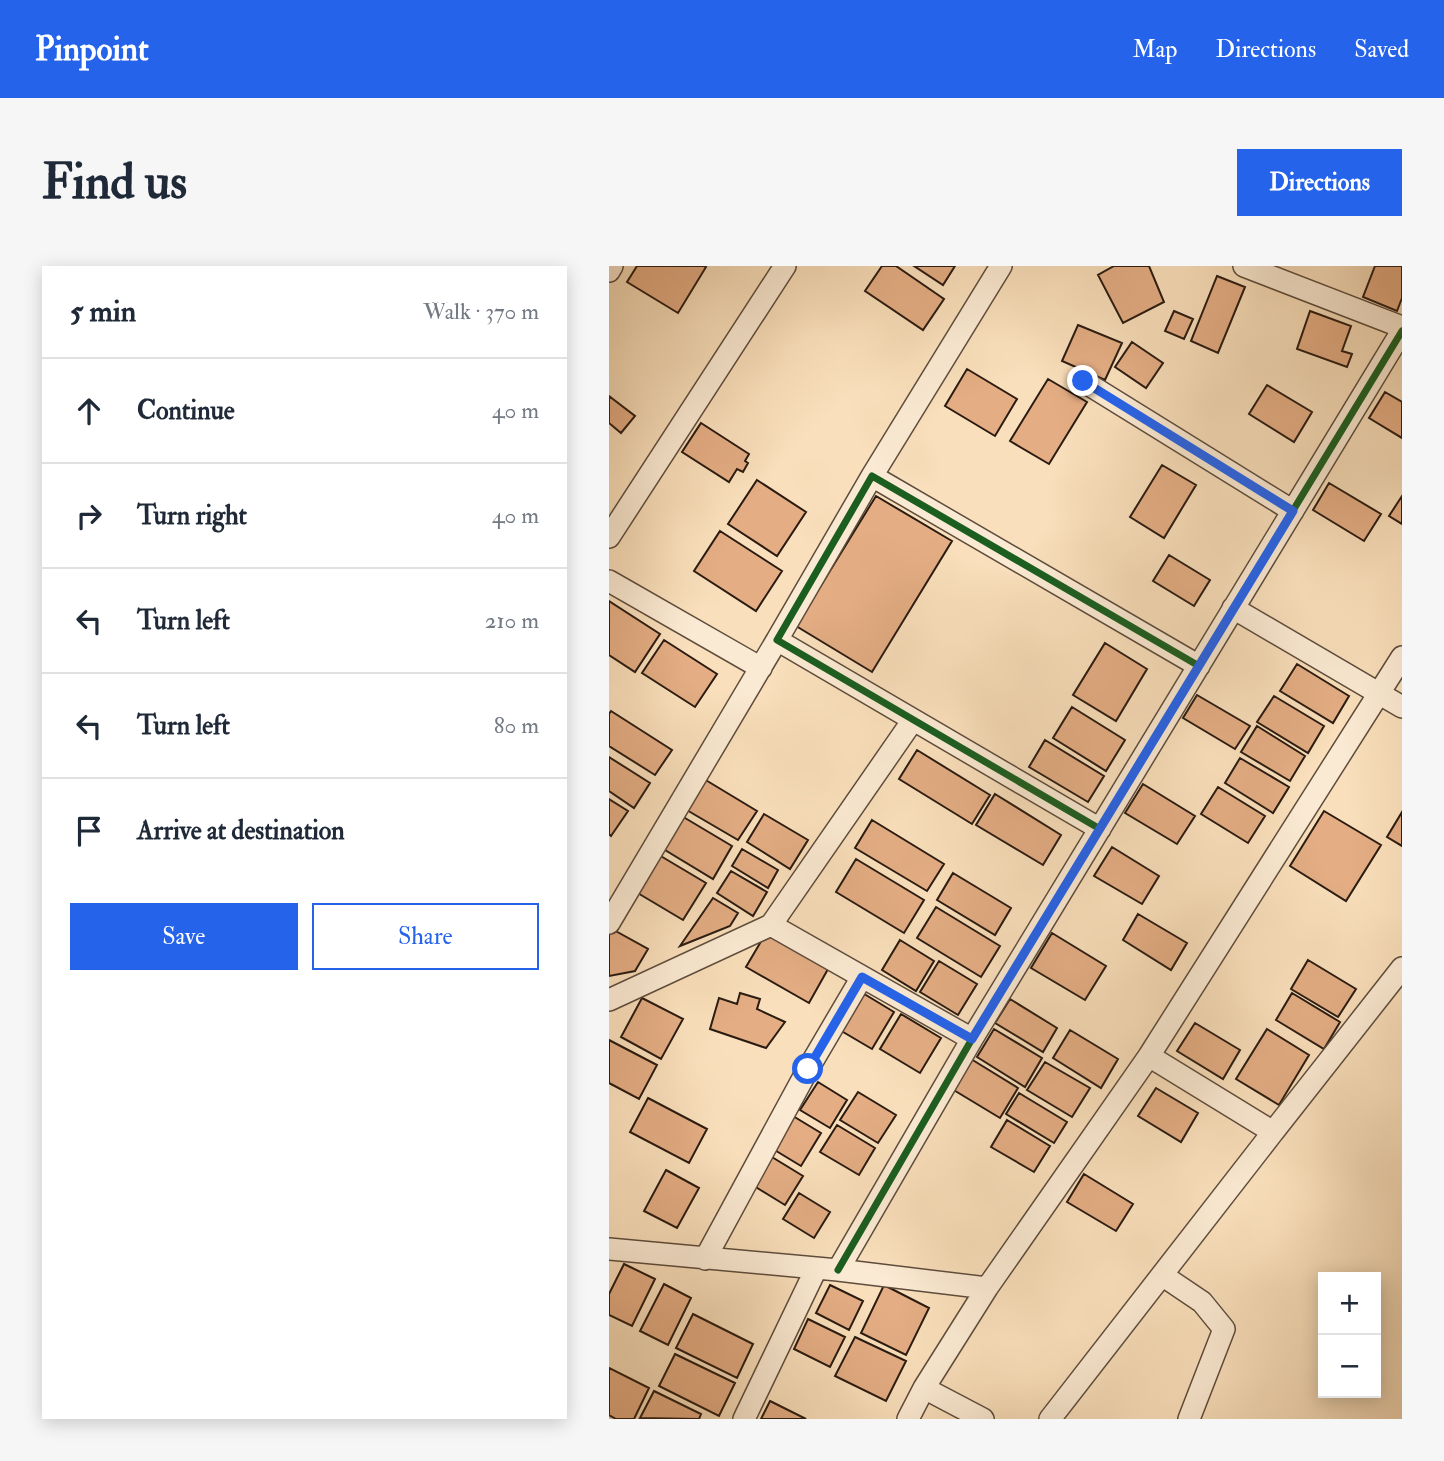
<!DOCTYPE html>
<html lang="en">
<head>
<meta charset="utf-8">
<style>
	:root { --surface:#fff; --page:#f6f6f7; --text:#1f2937; --muted:#747a83; --line:#e0e1e3; --accent:#2563eb }
	body { margin:0; font-family:"IM FELL Double Pica",serif; background:var(--page); color:var(--text) }
	.controls { position:absolute; right:21px; bottom:21px; display:grid; overflow:hidden; border-radius:0px; box-shadow:0 4px 18px #0003 }
	.controls button { width:63px; height:63px; display:grid; place-items:center; padding:0; border:0; border-bottom:2px solid var(--line); background:var(--surface); color:var(--text); font:35px sans-serif }
	.stop { position:absolute; width:21px; height:21px; margin:-16px; border:5px solid #2563eb; border-radius:50%; background:#fff }
	.stop.end { background:#2563eb; border-color:#fff; box-shadow:0 2px 7px #0008 }
	.list { margin:0; padding:0; list-style:none }
	h2 { display:flex; justify-content:space-between; align-items:center; height:91px; margin:0; padding:0 28px; font-size:30px }
	h2 small { font-size:23px; font-weight:400; color:var(--muted) }
	.list li { display:grid; grid-template-columns:46px 1fr auto; gap:21px; align-items:center; box-sizing:border-box; height:105px; padding:0 28px; border-top:2px solid var(--line) }
	.list b { display:block; font-size:26px; white-space:nowrap }
	.list em { font-size:23px; font-style:normal; color:var(--muted) }
	.actions { display:flex; gap:14px; padding:21px 28px }
	.actions a { flex:1; padding:16px 0; border:2px solid var(--accent); border-radius:0px; text-align:center; font-size:24px; color:var(--accent) }
	.actions .main { background:var(--accent); color:#fff }
	.icon { flex:none; width:38px; height:38px; fill:none; stroke:currentColor; stroke-width:2; stroke-linecap:round; stroke-linejoin:round }
	.map { position:relative; flex:none; width:793px; height:1153px; overflow:hidden; border-radius:0px }
	header { display:flex; align-items:center; gap:42px; box-sizing:border-box; height:98px; padding:0 35px; background:var(--accent); color:#fff }
	header strong { font-size:33px }
	nav { display:flex; gap:38px; margin-inline-start:auto; font-size:24px }
	.intro { display:flex; align-items:center; justify-content:space-between; box-sizing:border-box; height:168px; padding:0 42px }
	h1 { margin:0; font-size:49px }
	.button { padding:18px 32px; border-radius:0px; background:var(--accent); color:#fff; font-size:24px; font-weight:700 }
	main { display:flex; gap:42px; padding:0 42px }
	aside { flex:1; background:var(--surface); border-radius:0px; box-shadow:0 4px 18px #0003 }
	.map>svg:first-child { display:block }
	.building { fill:#e4ad84; stroke:#2a1b11; stroke-width:2 }
	.lines { fill:none; stroke-linecap:round; stroke-linejoin:round }
	.street-casing { stroke:#5e4c3c; stroke-width:24 }
	.street { stroke:#fbead3; stroke-width:21 }
	.cycleway-casing { stroke:#fbead3; stroke-width:11 }
	.cycleway { stroke:#1b5e20; stroke-width:7 }
	.route { stroke:#2563eb; stroke-width:9 }
</style>
</head>
<body>
<header>
<strong>Pinpoint</strong>
<nav><a>Map</a><a>Directions</a><a>Saved</a></nav>
</header>
<div class="intro"><h1>Find us</h1><a class="button">Directions</a></div>
<main>
<aside>
<h2>5 min<small>Walk · 370 m</small></h2>
<ul class="list">
<li><svg class="icon" aria-label="ahead" viewBox="0 0 24 24"><path d="M12 20V5M6 11l6-6 6 6"/></svg><div><b>Continue</b></div><em>40 m</em></li>
<li><svg class="icon" aria-label="right" viewBox="0 0 24 24"><path d="M7 20v-9h11M14 6l5 5-5 5"/></svg><div><b>Turn right</b></div><em>40 m</em></li>
<li><svg class="icon" aria-label="left" viewBox="0 0 24 24"><path d="M17 20v-9H6M10 6l-5 5 5 5"/></svg><div><b>Turn left</b></div><em>210 m</em></li>
<li><svg class="icon" aria-label="left" viewBox="0 0 24 24"><path d="M17 20v-9H6M10 6l-5 5 5 5"/></svg><div><b>Turn left</b></div><em>80 m</em></li>
<li><svg class="icon" aria-label="arrive" viewBox="0 0 24 24"><path d="M6 21V4h12l-3 4 3 4H6"/></svg><div><b>Arrive at destination</b></div></li>
</ul>
<div class="actions"><a class="main">Save</a><a>Share</a></div>
</aside>
<div class="map">
<svg width="793" height="1153" viewBox="0 0 793 1153">
	<rect width="100%" height="100%" fill="#f9dfbb"/>
	<filter id="stains"><feTurbulence type="fractalNoise" baseFrequency=".00286" numOctaves="4"/><feColorMatrix values="0 0 0 0 .2 0 0 0 0 .09 0 0 0 0 .02 0 0 0 .5 -.17"/></filter>
	<radialGradient id="worn" r=".72"><stop offset=".6" stop-color="#630" stop-opacity="0"/><stop offset="1" stop-color="#630" stop-opacity=".3"/></radialGradient>
	<!-- building -->
	<path class="building" d="M28,0H95L97,1L69,47L18,16Z
		M273,0H287L335,33L314,64L256,25Z
		M305,0H346L334,19Z
		M505,0H540L555,36L514,57L489,9Z
		M766,0H793V32L788,45L754,31Z
		M608,10L636,21L609,87L582,75Z
		M565,45L584,53L575,73L556,65Z
		M701,45L742,60L733,85L743,88L738,101L688,83Z
		M469,59L513,77L496,114L453,95Z
		M523,76L554,97L537,122L506,101Z
		M358,103L408,133L386,170L336,140Z
		M439,113L478,136L440,198L401,175Z
		M658,119L703,146L685,176L640,148Z
		M776,126L793,136V172L760,152Z
		M0,130L26,150L12,167L0,157Z
		M92,157L140,188L136,195L139,197L134,206L128,203L120,216L73,186Z
		M553,199L587,219L555,272L521,251Z
		M148,214L197,246L168,290L119,258Z
		M720,217L772,248L755,275L704,244Z
		M267,230L343,275L263,406L187,360Z
		M793,230V258L780,250Z
		M111,265L173,305L147,345L85,305Z
		M560,289L601,314L585,340L544,315Z
		M0,335L51,368L26,406L0,389Z
		M55,374L108,408L86,441L33,407Z
		M496,377L538,403L507,455L464,429Z
		M688,398L740,430L724,457L671,425Z
		M588,429L641,460L626,483L574,452Z
		M665,430L715,460L699,487L648,456Z
		M463,441L516,474L497,505L444,472Z
		M2,445L63,484L46,509L0,480V448Z
		M648,460L696,490L681,515L632,486Z
		M436,474L495,510L479,536L420,501Z
		M308,484L381,529L363,558L290,513Z
		M0,491L41,517L25,542L0,525Z
		M631,492L680,521L664,547L616,517Z
		M95,513L148,545L129,574L76,543Z
		M534,518L586,550L568,578L516,547Z
		M609,521L656,550L639,577L592,548Z
		M386,528L452,569L434,599L367,559Z
		M0,533L19,545L2,570L0,568Z
		M715,545L772,579L737,635L681,600Z
		M793,546V580L778,571Z
		M155,548L199,574L181,603L138,576Z
		M71,549L123,580L104,613L51,581Z
		M263,554L335,598L318,625L246,582Z
		M503,581L550,610L533,638L485,610Z
		M133,583L169,604L159,622L123,600Z
		M50,589L97,617L74,654L27,626Z
		M247,593L315,634L295,667L227,626Z
		M122,605L158,626L144,650L108,627Z
		M344,607L402,642L386,669L328,634Z
		M104,632L129,647L121,660L71,680Z
		M327,641L391,680L372,711L308,672Z
		M529,648L578,677L562,704L514,674Z
		M3,663L39,683L26,705L0,710V669Z
		M157,667L219,703L200,737L137,701Z
		M443,667L497,700L476,734L422,702Z
		M291,674L325,695L307,725L273,704Z
		M699,694L747,723L729,751L682,723Z
		M330,695L368,718L349,749L311,726Z
		M252,726L285,746L263,783L229,763Z
		M131,727L151,733L148,743L176,756L157,782L101,763L110,732L128,738Z
		M683,727L731,756L715,783L667,754Z
		M33,732L74,753L52,793L12,771Z
		M401,733L448,762L434,786L386,757Z
		M292,748L332,772L311,807L271,783Z
		M586,757L631,784L614,813L568,785Z
		M385,763L433,792L416,821L368,791Z
		M658,763L700,789L670,839L627,813Z
		M461,764L509,793L492,822L444,792Z
		M0,774L48,799L30,833L0,817Z
		M362,793L409,822L391,852L343,823Z
		M436,796L481,822L463,851L418,824Z
		M209,816L238,834L221,862L191,844Z
		M547,822L589,847L572,876L529,850Z
		M249,826L287,849L269,877L231,854Z
		M410,827L458,856L445,877L397,848Z
		M39,832L98,863L80,897L21,866Z
		M179,847L212,867L192,900L159,880Z
		M398,854L441,880L425,906L382,881Z
		M228,859L266,882L250,909L211,886Z
		M158,888L194,910L176,939L140,917Z
		M57,904L90,922L68,962L35,945Z
		M475,908L524,938L507,965L458,936Z
		M190,927L221,946L205,972L174,953Z
		M15,998L46,1013L23,1060L0,1049V1028Z
		M55,1018L82,1032L59,1079L31,1065Z
		M221,1019L254,1035L240,1064L207,1047Z
		M275,1019L320,1042L297,1089L252,1067Z
		M84,1048L144,1078L128,1112L67,1082Z
		M199,1053L236,1071L221,1101L185,1083Z
		M246,1071L297,1095L277,1135L226,1110Z
		M66,1088L126,1117L110,1150L50,1120Z
		M0,1102L40,1122L25,1153H7L0,1149Z
		M45,1125L92,1148L90,1153L31,1152Z
		M161,1135L197,1153H152Z"/>
	<g class="lines">
		<defs>
			<path id="street" d="M635,0L793,61
				M0,5L3,0
				M474,115L684,245
				M263,210L392,0
				M0,271L176,0
				M0,315L152,402
				M624,342L793,441
				M491,563L168,374L263,210L590,400
				M0,657L168,374
				M162,659L304,454
				M0,734L162,659L363,773
				M540,790L664,866L793,702
				M0,983L229,1004L378,1022
				M96,993L199,803L253,711
				M229,1004L363,773L793,65
				M553,1009L593,1036L615,1063L580,1153
				M315,1122L374,1153
				M135,1153L207,1003
				M299,1153L315,1122L378,1022L540,790L793,391
				M441,1153L664,866"/>
		</defs>
		<!-- street casing -->
		<use href="#street" class="street-casing"/>
		<!-- street -->
		<use href="#street" class="street"/>
		<defs>
			<path id="cycleway" d="M491,563L168,374L263,210L590,400
				M229,1004L363,773L793,65"/>
		</defs>
		<!-- cycleway casing -->
		<use href="#cycleway" class="cycleway-casing"/>
		<!-- cycleway -->
		<use href="#cycleway" class="cycleway"/>
	</g>
	<g class="lines">
		<!-- route -->
		<path class="route" d="M199,803L253,711L363,773L684,245L474,115"/>
	</g>
	<rect width="100%" height="100%" filter="url(#stains)"/>
	<rect width="100%" height="100%" fill="url(#worn)"/>
</svg>
<div class="controls">
<button>+</button>
<button>−</button>
</div>
<div class="stop" style="left:199px;top:803px"></div>
<div class="stop end" style="left:474px;top:115px"></div>
</div>
</main>
</body>
</html>
